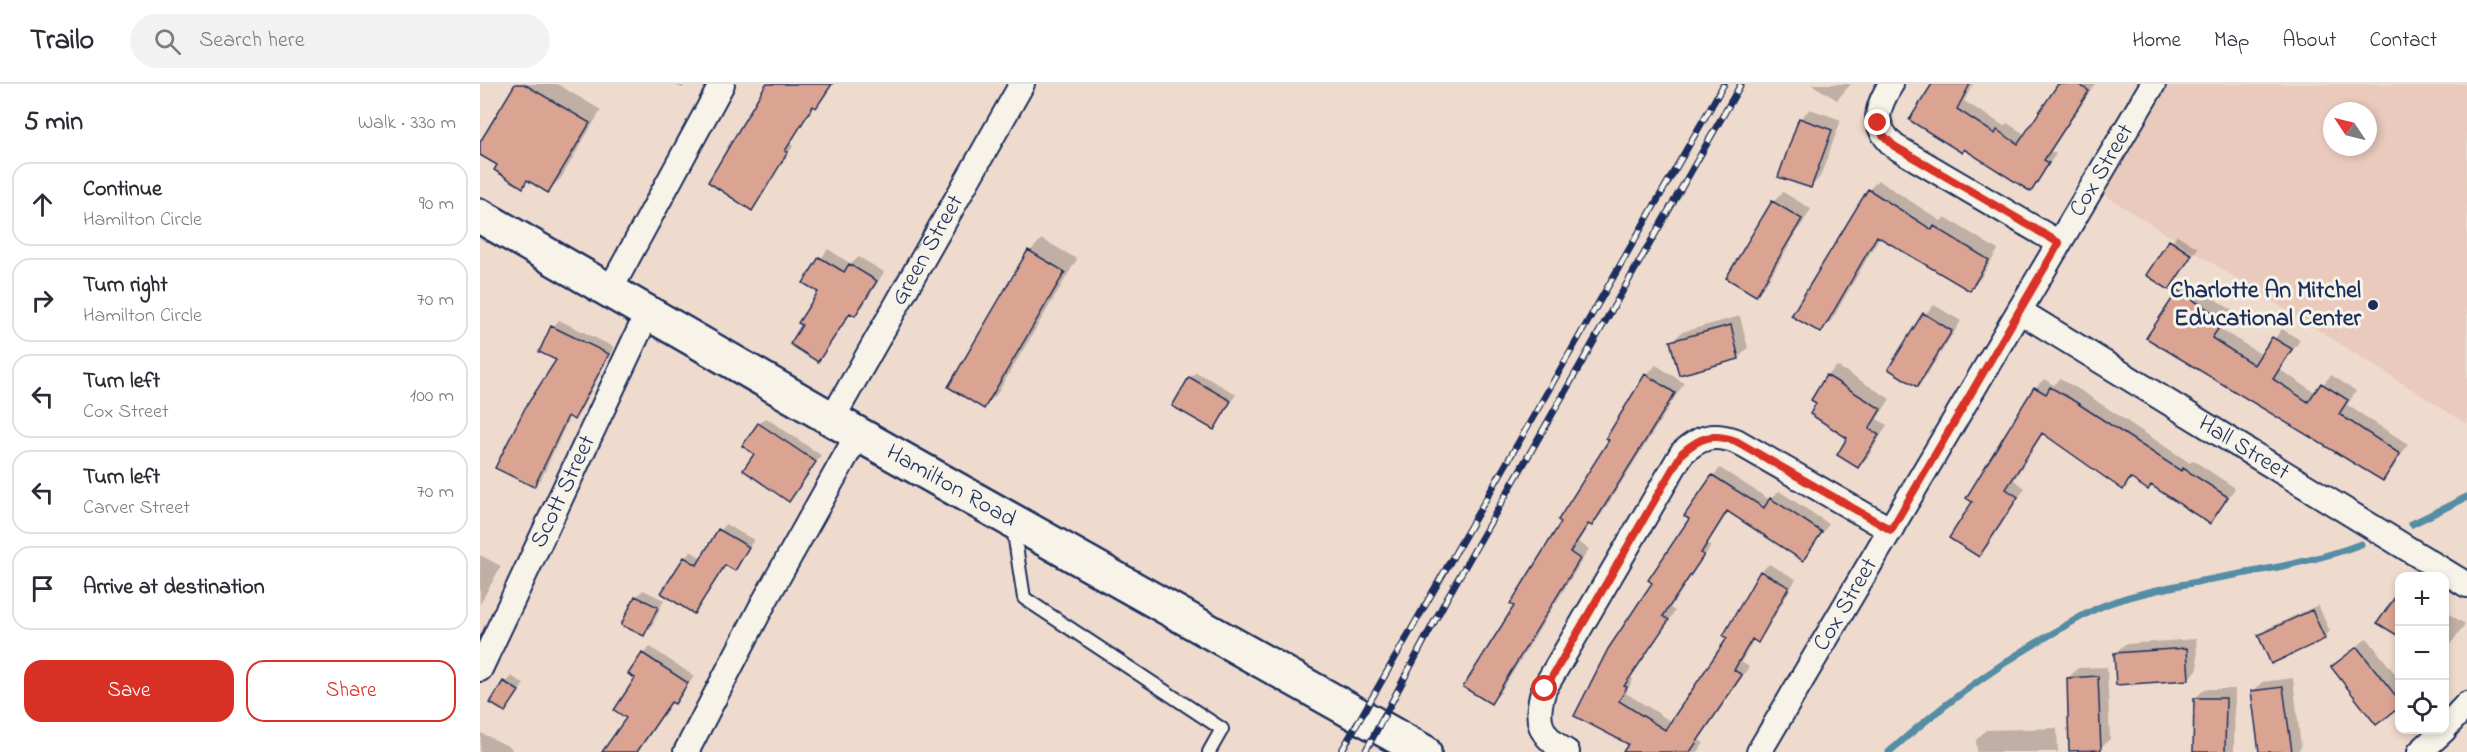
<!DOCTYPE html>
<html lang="en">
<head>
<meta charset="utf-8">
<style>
	:root { --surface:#fff; --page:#f2f2f3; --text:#2b2b33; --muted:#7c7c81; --line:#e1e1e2; --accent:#d93025 }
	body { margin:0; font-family:"Indie Flower",sans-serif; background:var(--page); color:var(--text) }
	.controls { position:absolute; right:18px; bottom:18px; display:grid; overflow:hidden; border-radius:12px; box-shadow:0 3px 9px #0003 }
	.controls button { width:54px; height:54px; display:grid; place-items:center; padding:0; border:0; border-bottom:2px solid var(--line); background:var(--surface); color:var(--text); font:30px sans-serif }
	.compass { position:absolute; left:1843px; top:18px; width:54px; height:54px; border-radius:50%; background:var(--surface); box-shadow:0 3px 9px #0003; rotate:305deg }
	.stop { position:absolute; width:18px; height:18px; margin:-14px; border:4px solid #d93025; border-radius:50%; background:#fff }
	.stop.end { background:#d93025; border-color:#fff; box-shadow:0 2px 6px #0008 }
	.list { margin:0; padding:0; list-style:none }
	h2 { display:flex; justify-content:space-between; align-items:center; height:78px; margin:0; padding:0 24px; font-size:26px }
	h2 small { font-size:20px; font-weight:400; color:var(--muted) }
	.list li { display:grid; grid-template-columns:39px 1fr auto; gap:18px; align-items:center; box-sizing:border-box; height:84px; margin:0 12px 12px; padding:0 12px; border:2px solid var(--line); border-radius:18px }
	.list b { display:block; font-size:22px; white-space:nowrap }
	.list p { margin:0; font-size:20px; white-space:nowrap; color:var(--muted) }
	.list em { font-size:20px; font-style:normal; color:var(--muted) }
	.actions { display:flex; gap:12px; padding:18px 24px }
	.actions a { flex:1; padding:14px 0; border:2px solid var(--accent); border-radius:18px; text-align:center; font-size:21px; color:var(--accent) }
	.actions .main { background:var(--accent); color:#fff }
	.icon { flex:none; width:33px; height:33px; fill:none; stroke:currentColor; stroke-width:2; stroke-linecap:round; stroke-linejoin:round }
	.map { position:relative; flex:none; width:1987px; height:668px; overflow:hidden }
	header { display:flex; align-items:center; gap:36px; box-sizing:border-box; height:84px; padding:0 30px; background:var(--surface); border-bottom:2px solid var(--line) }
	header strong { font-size:28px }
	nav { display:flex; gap:33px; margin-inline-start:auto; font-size:21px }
	.search { width:420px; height:54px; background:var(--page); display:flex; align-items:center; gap:15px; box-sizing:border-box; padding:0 21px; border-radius:33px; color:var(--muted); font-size:22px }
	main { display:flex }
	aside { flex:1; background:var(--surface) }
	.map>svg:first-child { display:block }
	.built { fill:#e9cabc; fill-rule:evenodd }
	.shadow { fill:#0003 }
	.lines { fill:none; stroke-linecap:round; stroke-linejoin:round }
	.stream { stroke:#548da5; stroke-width:7 }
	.building { fill:#dba492; stroke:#1b2f5e; stroke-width:1.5 }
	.lane-casing { stroke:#1b2f5e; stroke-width:16 }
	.street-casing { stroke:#1b2f5e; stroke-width:28 }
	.secondary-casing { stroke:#1b2f5e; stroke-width:38 }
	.lane { stroke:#f7f3e8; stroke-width:12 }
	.street { stroke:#f7f3e8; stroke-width:24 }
	.secondary { stroke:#f7f3e8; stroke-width:33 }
	.rail-casing { stroke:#1b2f5e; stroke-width:7 }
	.rail { stroke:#f7f3e8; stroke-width:4.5; stroke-dasharray:14; stroke-linecap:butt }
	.route { stroke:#d93025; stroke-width:8 }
	.poi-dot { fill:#1b2f5e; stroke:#f7f3e8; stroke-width:2 }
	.labels { text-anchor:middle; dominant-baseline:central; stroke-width:6; stroke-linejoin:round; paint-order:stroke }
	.street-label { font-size:24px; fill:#1b2f5e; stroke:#f7f3e8 }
	.poi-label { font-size:24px; font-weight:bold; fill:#1b2f5e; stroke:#f7f3e8; text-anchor:end }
</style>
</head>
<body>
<header>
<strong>Trailo</strong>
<div class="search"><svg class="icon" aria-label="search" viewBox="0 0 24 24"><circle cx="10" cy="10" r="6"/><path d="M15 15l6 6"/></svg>Search here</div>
<nav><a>Home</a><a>Map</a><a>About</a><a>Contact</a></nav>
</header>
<main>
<aside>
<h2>5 min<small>Walk · 330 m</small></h2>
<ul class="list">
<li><svg class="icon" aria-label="ahead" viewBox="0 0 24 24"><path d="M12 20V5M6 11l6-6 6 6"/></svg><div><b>Continue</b><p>Hamilton Circle</p></div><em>90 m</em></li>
<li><svg class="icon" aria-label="right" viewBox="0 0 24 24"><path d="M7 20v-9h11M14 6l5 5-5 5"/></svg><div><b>Turn right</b><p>Hamilton Circle</p></div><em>70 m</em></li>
<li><svg class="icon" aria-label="left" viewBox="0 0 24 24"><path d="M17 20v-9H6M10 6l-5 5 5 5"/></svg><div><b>Turn left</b><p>Cox Street</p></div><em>100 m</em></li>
<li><svg class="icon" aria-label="left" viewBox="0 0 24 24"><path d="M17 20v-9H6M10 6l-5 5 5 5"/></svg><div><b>Turn left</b><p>Carver Street</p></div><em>70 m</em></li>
<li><svg class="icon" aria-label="arrive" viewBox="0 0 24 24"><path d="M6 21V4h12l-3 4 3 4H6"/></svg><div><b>Arrive at destination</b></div></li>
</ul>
<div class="actions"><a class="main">Save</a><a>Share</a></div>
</aside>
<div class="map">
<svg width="1987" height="668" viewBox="0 0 1987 668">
	<rect width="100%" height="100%" fill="#efdbce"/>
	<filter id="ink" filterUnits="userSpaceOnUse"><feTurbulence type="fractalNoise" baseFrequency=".0167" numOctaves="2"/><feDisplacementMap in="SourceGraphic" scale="12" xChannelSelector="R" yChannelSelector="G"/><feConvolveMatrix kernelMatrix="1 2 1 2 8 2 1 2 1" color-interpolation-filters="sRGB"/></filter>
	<g filter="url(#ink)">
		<!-- built -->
		<path class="built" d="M1673,0H1987V340L1612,103ZM1852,27H1888V63H1852Z"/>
		<!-- shadow -->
		<path class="shadow" d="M37,0H77L121,26L81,94L68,107L49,95L42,102L19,80L0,69V61Z
			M193,0H206L202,4Z
			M288,0H353L342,16L334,21L310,60L313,62L272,125L252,65L248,63Z
			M1331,0H1371L1357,16Z
			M1454,0H1493L1484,17L1524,42L1527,39L1546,51L1580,0H1615L1571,67L1576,70L1551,106Z
			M1330,25L1361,36L1340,93L1331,103L1320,35Z
			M1398,96L1461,137L1465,133L1518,166L1500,195L1490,205L1400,152L1351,237L1341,247L1389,106Z
			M1303,108L1331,125L1286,200L1276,210L1293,118Z
			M1697,151L1718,164L1689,204L1668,191Z
			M562,155L597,175L517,310L504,323L550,167Z
			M348,165L371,180L379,173L404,188L383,222L375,230L372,228L338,276L324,240L340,208L325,198Z
			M1708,198L1752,226L1740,245L1782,271L1802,245L1820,256L1800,286L1836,309L1851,291L1876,307L1867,321L1928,360L1912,386L1903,395L1668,254Z
			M1454,221L1481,237L1446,292L1437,302L1445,230Z
			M1260,232L1268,264L1259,273L1192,258L1202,248Z
			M79,236L134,263L100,328L94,334L90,332L61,395L54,401L78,276L73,243Z
			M1176,281L1204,299L1121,431L1110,440L1098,458L1109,465L1020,609L1011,618L1036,522L1166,291Z
			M1357,282L1410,315L1397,335L1407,341L1388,373L1378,383L1347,292Z
			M716,288L756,310L734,345L710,294Z
			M1564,295L1574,301L1580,295L1600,306L1710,379L1713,376L1755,404L1738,429L1730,438L1671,400L1652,394L1643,404L1564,348L1534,396L1545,404L1507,463L1499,471L1494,417L1488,413L1555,304Z
			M286,334L341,371L309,416L276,370L279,340Z
			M1240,384L1290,416L1299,407L1349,440L1323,475L1249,427L1227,460L1231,462L1190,524L1195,527L1151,594L1153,595L1146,609L1192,638L1249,554L1245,552L1282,487L1289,480L1316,495L1285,549L1278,557L1274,555L1261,578L1269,583L1219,656L1224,659L1218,668H1158L1150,660L1096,631L1175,499L1233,392Z
			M245,440L274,456L254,485L246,480L213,528L183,509L205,474L211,467L223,475Z
			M0,471L21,482L0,520Z
			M163,506L184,516L171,544L164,550L156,513Z
			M1838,521L1850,547L1844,554L1780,552L1786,545Z
			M1964,527L1985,540L1964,569Z
			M1887,554L1920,596V621L1853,583Z
			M1716,555L1718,585L1708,595L1635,569L1645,560Z
			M170,563L214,592L201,612L195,618L193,617L158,668H124L148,633L163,570Z
			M1627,583L1630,655L1620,664L1588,594L1598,584Z
			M31,592L44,600L25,626L12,618Z
			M1813,594L1821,663L1817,668H1780L1772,608L1782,598Z
			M1725,605H1755L1754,668H1715V614Z
			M1577,644L1578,668H1497L1496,656L1506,646Z
			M1,649L32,664L30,668H0Z"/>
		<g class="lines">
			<!-- stream -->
			<path class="stream" d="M1932,440L1987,413
				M1409,668C1460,623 1515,582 1575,548C1595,536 1614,524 1636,517C1716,492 1803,490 1881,460"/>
		</g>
		<!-- building -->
		<path class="building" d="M35,0H44L110,39L68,109L47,96L43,104L14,86L17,81L0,71V58Z
			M286,0H352L336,24L333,22L305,67L308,68L272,127L228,98Z
			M1452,0H1490L1477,25L1515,50L1517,46L1538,60L1578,0H1598L1609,7L1564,76L1569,79L1551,108L1484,65L1482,69L1429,36Z
			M1319,34L1352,46L1331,104L1298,93Z
			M1388,105L1452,146L1454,142L1509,176L1490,207L1397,152L1341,249L1311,232Z
			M1292,117L1322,135L1276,212L1246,194Z
			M1689,156L1712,171L1689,206L1666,191Z
			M548,166L585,188L504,325L468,303Z
			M339,173L364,188L369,180L397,197L375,232L370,229L338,278L310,260L322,241L318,239L338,208L323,199Z
			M1698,206L1744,236L1732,254L1774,281L1792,253L1812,265L1793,295L1828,318L1841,299L1868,316L1859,330L1920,370L1903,397L1666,254Z
			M1443,229L1472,247L1437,303L1408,285Z
			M1251,241L1259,275L1199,291L1190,257Z
			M71,242L129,270L94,336L88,332L54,403L15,384L45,324L76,276L59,268Z
			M1165,290L1195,309L1112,442L1108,440L1090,468L1100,475L1011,620L983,603L1034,522L1030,520L1081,438L1078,436L1129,356L1126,354Z
			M1346,291L1401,325L1389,345L1399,351L1378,384L1357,371L1367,354L1330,330L1336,319L1331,316Z
			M709,293L751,317L734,346L692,322Z
			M1554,303L1566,310L1570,303L1591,315L1701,387L1703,384L1748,413L1730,440L1671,401L1668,406L1650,394L1643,406L1562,349L1526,405L1538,413L1499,473L1469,454L1492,418L1486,414Z
			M278,339L336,378L309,418L263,386L274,370L262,362Z
			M1232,391L1284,424L1290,414L1342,448L1323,477L1247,427L1221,469L1224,471L1183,532L1189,536L1144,602L1147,603L1139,617L1185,646L1247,554L1243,552L1280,487L1309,503L1278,559L1272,555L1254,586L1262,591L1210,668H1143L1148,660L1094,632L1128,565L1172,499L1168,496L1209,435L1204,432Z
			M238,445L269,463L255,487L245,481L214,530L181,509L204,473L217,481Z
			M1920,506V553L1897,539Z
			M155,512L178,523L164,552L141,541Z
			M1832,526L1845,555L1791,580L1778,551Z
			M1877,563L1920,617V623L1896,641L1851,583Z
			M1707,564L1709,596L1636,601L1634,569Z
			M162,569L208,599L195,620L191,618L157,668H122L146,634L134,626L155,594L148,590Z
			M1618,592L1621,666L1589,667L1587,594Z
			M23,597L39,607L25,628L10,619Z
			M1803,603L1812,668H1779L1771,607Z
			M1714,614H1746L1745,668H1713Z"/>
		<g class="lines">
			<defs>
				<path id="lane" d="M533,443L544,514L742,645L729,668"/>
				<g id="street">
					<path d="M1411,0C1396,25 1391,40 1414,62L1579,159"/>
					<path d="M130,206L242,0"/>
					<path id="s1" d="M1541,228L1987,501"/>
					<path id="s2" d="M352,335L542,0"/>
					<path id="s3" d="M0,585L168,228"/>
					<path d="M1964,645L1987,620"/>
					<path d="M206,668L284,518L378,350"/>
					<path d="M1087,668C1059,652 1054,636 1064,605L1202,369C1220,353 1232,349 1256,357L1411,446"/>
					<path id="s4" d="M1279,668L1673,0"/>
					<path d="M1940,668L1964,646"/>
				</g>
				<g id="secondary">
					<path id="s5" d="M0,132L378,350L944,668"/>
				</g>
			</defs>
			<!-- lane casing -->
			<use href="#lane" class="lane-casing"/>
			<!-- street casing -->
			<use href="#street" class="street-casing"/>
			<!-- secondary casing -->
			<use href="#secondary" class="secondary-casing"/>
			<!-- lane -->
			<use href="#lane" class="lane"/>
			<!-- street -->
			<use href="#street" class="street"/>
			<!-- secondary -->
			<use href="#secondary" class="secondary"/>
			<defs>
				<path id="rail" d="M861,668L1244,0
					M885,668L967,514L1261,0"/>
			</defs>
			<!-- rail casing -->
			<use href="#rail" class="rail-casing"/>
			<!-- rail -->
			<use href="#rail" class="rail"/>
		</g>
	</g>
	<g class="lines" filter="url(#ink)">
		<!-- route -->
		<path class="route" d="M1065,605L1202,369C1220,353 1232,349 1256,357L1411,446L1579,159L1414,62L1403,51L1398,39"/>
	</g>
	<!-- markers -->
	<circle class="poi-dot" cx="1893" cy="221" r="6"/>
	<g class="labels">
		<!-- street labels -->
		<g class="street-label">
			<text stroke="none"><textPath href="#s4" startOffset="675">Cox Street</textPath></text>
			<text stroke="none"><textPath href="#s2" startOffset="194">Green Street</textPath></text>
			<text stroke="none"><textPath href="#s1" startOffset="261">Hall Street</textPath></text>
			<text stroke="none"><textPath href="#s5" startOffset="543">Hamilton Road</textPath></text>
			<text stroke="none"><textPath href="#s3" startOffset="196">Scott Street</textPath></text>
			<text stroke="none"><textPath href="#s4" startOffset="171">Cox Street</textPath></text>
		</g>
		<!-- poi labels -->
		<g class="poi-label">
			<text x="1881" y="207">Charlotte An Mitchel<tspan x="1881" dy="28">Educational Center</tspan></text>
		</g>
	</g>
</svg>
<div class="controls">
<button>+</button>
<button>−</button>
<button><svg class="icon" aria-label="locate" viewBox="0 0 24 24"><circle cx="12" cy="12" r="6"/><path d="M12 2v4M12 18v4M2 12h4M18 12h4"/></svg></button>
</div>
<svg class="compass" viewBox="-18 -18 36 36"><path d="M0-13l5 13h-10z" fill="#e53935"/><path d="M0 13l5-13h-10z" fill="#7c7c81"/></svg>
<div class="stop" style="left:1065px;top:605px"></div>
<div class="stop end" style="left:1398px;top:39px"></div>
</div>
</main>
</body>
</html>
